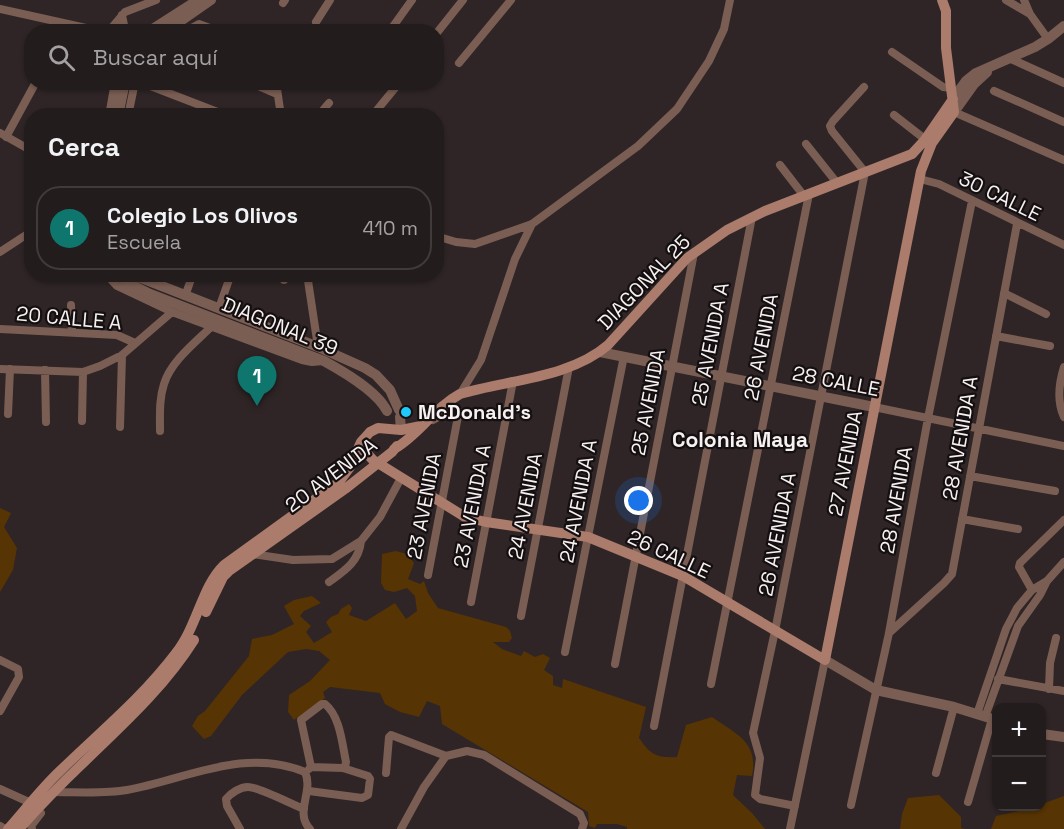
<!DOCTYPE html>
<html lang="es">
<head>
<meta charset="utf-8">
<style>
	:root { --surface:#231c1c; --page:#2b2525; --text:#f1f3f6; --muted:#a3a1a3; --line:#403a3b; --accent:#0f766e }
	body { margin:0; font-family:"Space Grotesk",sans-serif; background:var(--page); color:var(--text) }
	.controls { position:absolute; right:18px; bottom:18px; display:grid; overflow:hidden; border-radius:12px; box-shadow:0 2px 4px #0004 }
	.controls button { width:54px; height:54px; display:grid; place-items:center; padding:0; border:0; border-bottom:2px solid var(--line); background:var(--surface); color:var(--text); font:30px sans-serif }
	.you { position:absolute; left:639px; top:501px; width:21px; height:21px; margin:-15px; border:4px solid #fff; border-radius:50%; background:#1a73e8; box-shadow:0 0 0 9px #1a73e833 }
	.badge { display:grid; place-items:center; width:39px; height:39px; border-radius:50%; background:var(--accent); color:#fff; font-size:20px; font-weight:700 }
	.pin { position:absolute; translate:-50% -50px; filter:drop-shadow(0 2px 3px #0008) }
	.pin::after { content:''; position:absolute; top:32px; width:21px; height:18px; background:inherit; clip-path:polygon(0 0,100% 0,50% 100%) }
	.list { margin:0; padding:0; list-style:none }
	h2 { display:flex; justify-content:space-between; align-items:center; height:78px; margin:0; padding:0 24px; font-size:26px }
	h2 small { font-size:20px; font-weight:400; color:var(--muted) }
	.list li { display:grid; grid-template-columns:39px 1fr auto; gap:18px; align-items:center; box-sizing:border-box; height:84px; margin:0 12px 12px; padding:0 12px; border:2px solid var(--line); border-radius:24px }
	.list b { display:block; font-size:22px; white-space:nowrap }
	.list p { margin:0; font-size:20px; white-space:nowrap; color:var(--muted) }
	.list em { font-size:20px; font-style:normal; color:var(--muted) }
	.icon { flex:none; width:33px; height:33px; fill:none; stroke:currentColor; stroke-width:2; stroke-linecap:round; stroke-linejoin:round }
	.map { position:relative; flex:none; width:1064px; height:829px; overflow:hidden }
	.search { position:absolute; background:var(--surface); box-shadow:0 2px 4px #0004; left:24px; top:24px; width:420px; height:66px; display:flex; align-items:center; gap:15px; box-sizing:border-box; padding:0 21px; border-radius:24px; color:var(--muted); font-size:22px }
	.panel { position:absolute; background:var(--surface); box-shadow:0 2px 4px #0004; left:24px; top:108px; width:420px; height:174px; border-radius:24px }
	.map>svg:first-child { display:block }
	.green { fill:#573403 }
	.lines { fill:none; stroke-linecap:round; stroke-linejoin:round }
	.minor { stroke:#7b5e53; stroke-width:8 }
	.tertiary { stroke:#7b5e53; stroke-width:10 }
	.secondary { stroke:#ab7b6b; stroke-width:10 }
	.poi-dot { fill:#20c9fd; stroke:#140f10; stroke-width:2 }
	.labels { text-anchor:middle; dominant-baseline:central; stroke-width:4.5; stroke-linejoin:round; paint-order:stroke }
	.street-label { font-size:20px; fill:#f8f1f1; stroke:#140f10 }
	.poi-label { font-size:20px; font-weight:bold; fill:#f8f1f1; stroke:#140f10; text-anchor:start }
	.neighbourhood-label { font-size:21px; font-weight:bold; fill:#f8f1f1; stroke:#140f10 }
</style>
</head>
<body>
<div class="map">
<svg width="1064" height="829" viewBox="0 0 1064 829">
	<rect width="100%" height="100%" fill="#2f2526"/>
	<!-- green -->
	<path class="green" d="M0,508L11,513L4,527L17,548L13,570L0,592Z
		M396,551L407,554L414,563L408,579L420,584L424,581L428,593L438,608L506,627L510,631L512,638L509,642H493L502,649L521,656L524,651L535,657L543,654L550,658L544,670L553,676V685L562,688L563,679L646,707L639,738C651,755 656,758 677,757L686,725L712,717C736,734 759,742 752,776L737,775L733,795L752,813L765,829H627V827L617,824H597L595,828L589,826L588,812L442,724L440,706L427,701L419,717L400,712L385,704L380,693L330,687L323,692L325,698L311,709L294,720L288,712L289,695L310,681L330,660L319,651L306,649L288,652L242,695L211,736L204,739L192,726L198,716L205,711L249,656L252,639L272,635L294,624L284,606L294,600L312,596L321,603L304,611L300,616L311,626L306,632L314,643L332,632L326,622L331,617L338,614L341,609L349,604L352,608L349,615L366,621L395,603L406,619L417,611L415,596L407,588L394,592L385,590L381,583L382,554Z
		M939,795L961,817V828L965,829H900L902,814L908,798Z
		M1064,796V829H991L996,816L1042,806V804Z"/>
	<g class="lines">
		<!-- minor -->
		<path class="minor" d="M1006,0L1030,14
			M1024,0L1030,14L1048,39
			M283,3L285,0
			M0,9L104,32
			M122,15L124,25L131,32
			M316,22L330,0
			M108,32L125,12L156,0
			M184,32L199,24L221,32
			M389,32L412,0
			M436,34L463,0
			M892,52L943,87L951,88
			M1011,59L1064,83
			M459,63L511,0
			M140,82L228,116
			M249,82L277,94
			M276,82L281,116
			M994,91L1064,122
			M954,112L1064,160
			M894,115L926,140
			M128,116L135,82
			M318,116L329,103
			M372,116L400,82
			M0,133L32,151
			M6,137L36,82
			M806,144L837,183
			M780,165L804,196
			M920,179L939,184L1064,245
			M436,236L456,242L475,244L532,224L638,146L677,109L709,61L724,29L730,0
			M0,252L32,231
			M106,274L117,286L172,312L302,360L312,362L323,361
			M284,274V280
			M307,274L318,347
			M1004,293L1046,314
			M185,296L193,274
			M71,305L72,332
			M219,308L231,274
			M0,329L117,335L135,343
			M996,336L1050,346
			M1064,367C1059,383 1057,402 1064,417
			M0,369L83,372L100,366L122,355L172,312
			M45,370L46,422
			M460,394L481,360L515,259L532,224
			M874,407L1064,446
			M8,414L10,369
			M82,421L83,372
			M120,427L122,355
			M160,431C160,415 159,399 164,384C171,361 196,342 212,326
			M970,476L1055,491
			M962,519L1018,529
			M252,554L293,560L332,559L361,541L380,517L401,478
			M428,575L459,411L454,408L433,420
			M329,582C344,571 359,562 361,541
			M1032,590L1019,567L1020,563L1064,520
			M471,602L513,381
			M521,616L569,367
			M889,633L944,583L952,574L1017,224
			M565,652L624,356
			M0,660L18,669L19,677L0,711
			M615,664L694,253
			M998,679L1064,691
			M711,684L809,194
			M1049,689L1050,663L1056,638
			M977,714L1006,629L1017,608L1032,590L1047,581L1064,562
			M985,717L1018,626L1040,595L1046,583
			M654,726L752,217
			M311,767L301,720L322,704H325C340,716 342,743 346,762L345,767L343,768
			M309,769L311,767L343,768L368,776L370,779L368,795L362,798L309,791
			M386,773L389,737L391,735L446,756L467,751L484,755L580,814L584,823L582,829
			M936,773L954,707
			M0,789L31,803
			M53,792C76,792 105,794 127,790C187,779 244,747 305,772C314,791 294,813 310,829
			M968,802L992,719
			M851,805L889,633L928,418L972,201
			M795,806L760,799L755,795L760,758L753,733L775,631L865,172L832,131L830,126L833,121L864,87
			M0,826L5,829
			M32,829L31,826L41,813L37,809
			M240,829L227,806L226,799C231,793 240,787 248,787C259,787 291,804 304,809
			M401,829L424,787L446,756
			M790,829L825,660"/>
		<!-- tertiary -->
		<path class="tertiary" d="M148,32L198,0
			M165,32L211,0
			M953,99L966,81L976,73L1035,47L1048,39L1064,26
			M954,112L974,84L987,72
			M110,116L116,82
			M118,116L125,82
			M116,274L128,283L150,294L324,361C344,372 377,391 387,411
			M131,274L318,347L365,368L376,375L390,390L399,410
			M600,352L874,407
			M400,417L401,430
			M825,660L876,690L954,707L996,720
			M1042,734L1064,737"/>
		<!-- secondary -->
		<path class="secondary" d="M360,446L373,460L465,517L486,522L588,537L683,576L825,660L921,171L932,143L954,112L946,48V11L942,0
			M394,449C419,435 434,408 460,394C507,380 570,378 608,345L687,258L727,230L765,211L912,154L924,141L953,99
			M206,612L223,577L229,571L345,489L392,452L397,446
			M8,829C25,810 41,789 60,771C101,731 141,699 176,653C197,627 202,586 224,565L339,482L350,467L361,442L370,432L378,428L401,430L421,426
			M19,829C39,807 59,786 80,766C121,726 163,689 194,640"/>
	</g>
	<!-- markers -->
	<circle class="poi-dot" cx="406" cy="412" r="6"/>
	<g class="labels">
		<!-- street labels -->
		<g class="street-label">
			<text transform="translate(1000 196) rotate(26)">30 CALLE</text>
			<text transform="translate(644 282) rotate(-46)">DIAGONAL 25</text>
			<text transform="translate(69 318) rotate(5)">20 CALLE A</text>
			<text transform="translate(280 326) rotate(22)">DIAGONAL 39</text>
			<text transform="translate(710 344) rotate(-79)">25 AVENIDA A</text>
			<text transform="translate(761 347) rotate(-79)">26 AVENIDA</text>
			<text transform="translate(836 381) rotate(11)">28 CALLE</text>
			<text transform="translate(648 402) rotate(-79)">25 AVENIDA</text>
			<text transform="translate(960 438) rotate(-80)">28 AVENIDA A</text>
			<text transform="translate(845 463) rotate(-79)">27 AVENIDA</text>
			<text transform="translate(331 475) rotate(-37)">20 AVENIDA</text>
			<text transform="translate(896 500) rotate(-80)">28 AVENIDA</text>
			<text transform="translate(578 501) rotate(-79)">24 AVENIDA A</text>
			<text transform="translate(424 506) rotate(-79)">23 AVENIDA</text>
			<text transform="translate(472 506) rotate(-79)">23 AVENIDA A</text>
			<text transform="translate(525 506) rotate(-79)">24 AVENIDA</text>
			<text transform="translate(777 534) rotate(-79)">26 AVENIDA A</text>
			<text transform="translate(669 554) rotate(25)">26 CALLE</text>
		</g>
		<!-- poi labels -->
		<g class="poi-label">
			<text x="418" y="412">McDonald's</text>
		</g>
		<!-- neighbourhood labels -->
		<g class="neighbourhood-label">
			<text x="740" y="439">Colonia Maya</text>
		</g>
	</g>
</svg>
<div class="controls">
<button>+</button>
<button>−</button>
</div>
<div class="you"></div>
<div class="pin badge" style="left:257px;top:406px">1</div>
<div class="search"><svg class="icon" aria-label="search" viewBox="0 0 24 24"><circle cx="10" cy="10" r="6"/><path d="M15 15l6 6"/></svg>Buscar aquí</div>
<section class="panel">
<h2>Cerca<small></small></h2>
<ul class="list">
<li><span class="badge">1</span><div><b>Colegio Los Olivos</b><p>Escuela</p></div><em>410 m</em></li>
</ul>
</section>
</div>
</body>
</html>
